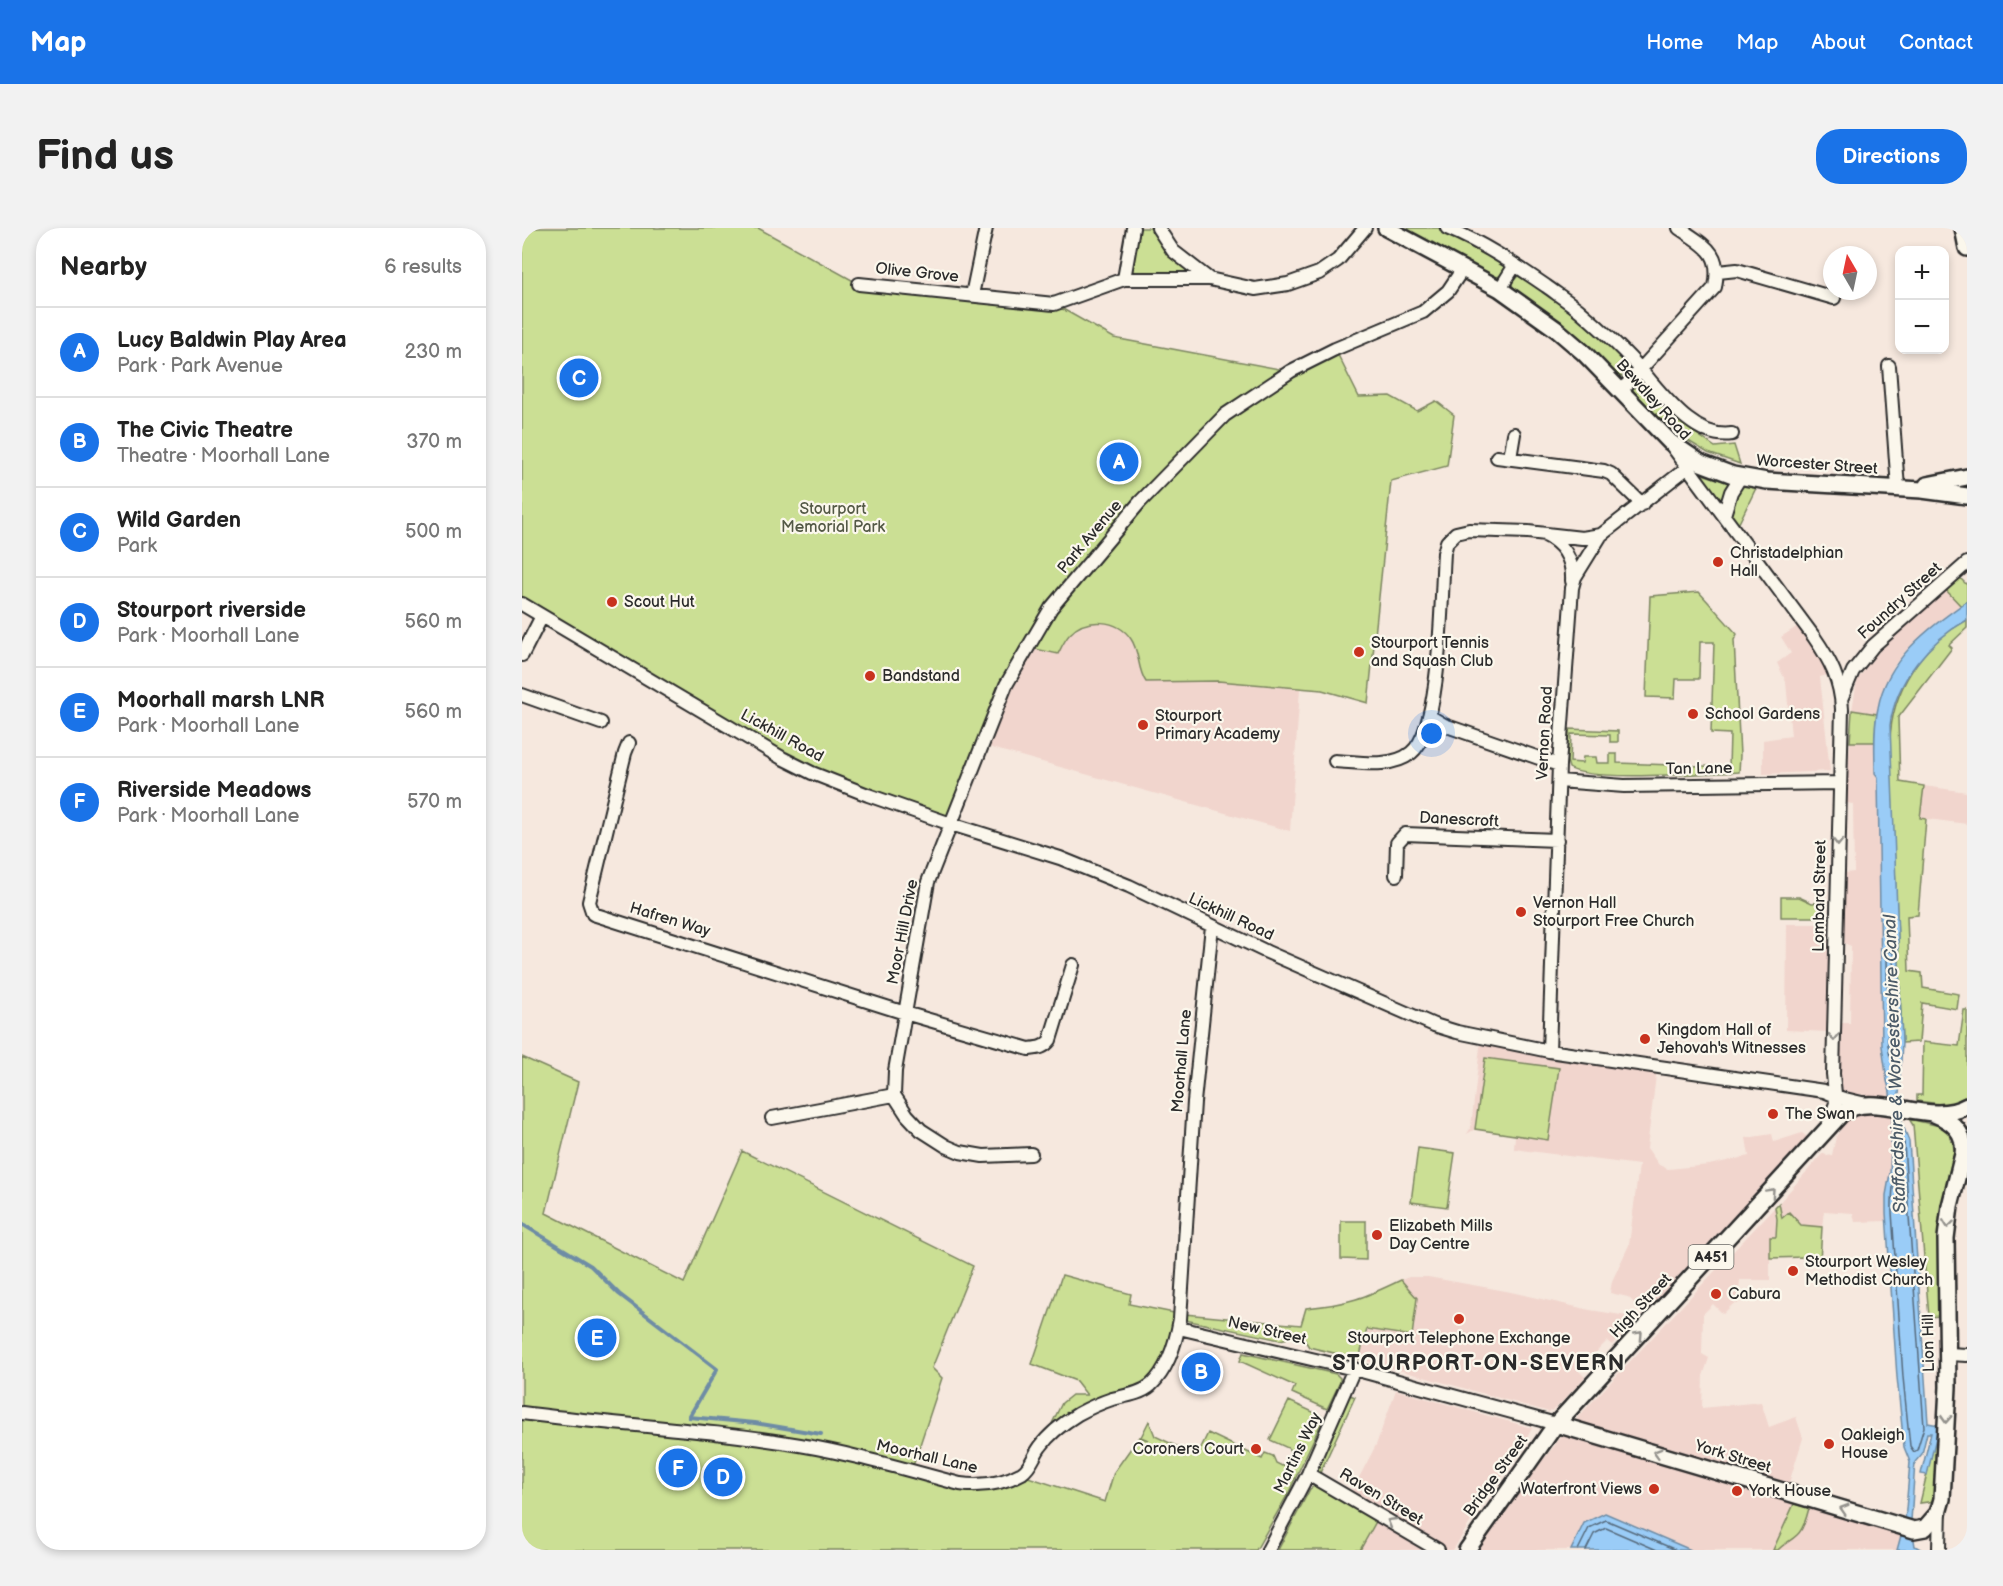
<!DOCTYPE html>
<html lang="en">
<head>
<meta charset="utf-8">
<style>
	:root { --surface:#fff; --page:#f2f2f2; --text:#222; --muted:#767676; --line:#e0e0e0; --accent:#1a73e8 }
	body { margin:0; font-family:"Balsamiq Sans",sans-serif; background:var(--page); color:var(--text) }
	.controls { position:absolute; right:18px; top:18px; display:grid; overflow:hidden; border-radius:12px; box-shadow:0 3px 9px #0003 }
	.controls button { width:54px; height:54px; display:grid; place-items:center; padding:0; border:0; border-bottom:2px solid var(--line); background:var(--surface); color:var(--text); font:30px sans-serif }
	.compass { position:absolute; left:1301px; top:18px; width:54px; height:54px; border-radius:50%; background:var(--surface); box-shadow:0 3px 9px #0003; rotate:351deg }
	.you { position:absolute; left:910px; top:506px; width:21px; height:21px; margin:-15px; border:4px solid #fff; border-radius:50%; background:#1a73e8; box-shadow:0 0 0 9px #1a73e833 }
	.badge { display:grid; place-items:center; width:39px; height:39px; border-radius:50%; background:var(--accent); color:#fff; font-size:20px; font-weight:700 }
	.pin { position:absolute; translate:-50% -50%; border:3px solid #fff; box-shadow:0 2px 6px #0006 }
	.list { margin:0; padding:0; list-style:none }
	h2 { display:flex; justify-content:space-between; align-items:center; height:78px; margin:0; padding:0 24px; font-size:26px }
	h2 small { font-size:20px; font-weight:400; color:var(--muted) }
	.list li { display:grid; grid-template-columns:39px 1fr auto; gap:18px; align-items:center; box-sizing:border-box; height:90px; padding:0 24px; border-top:2px solid var(--line) }
	.list b { display:block; font-size:22px; white-space:nowrap }
	.list p { margin:0; font-size:20px; white-space:nowrap; color:var(--muted) }
	.list em { font-size:20px; font-style:normal; color:var(--muted) }
	.map { position:relative; flex:none; width:1445px; height:1322px; overflow:hidden; border-radius:24px }
	header { display:flex; align-items:center; gap:36px; box-sizing:border-box; height:84px; padding:0 30px; background:var(--accent); color:#fff }
	header strong { font-size:28px }
	nav { display:flex; gap:33px; margin-inline-start:auto; font-size:21px }
	.intro { display:flex; align-items:center; justify-content:space-between; box-sizing:border-box; height:144px; padding:0 36px }
	h1 { margin:0; font-size:42px }
	.button { padding:15px 27px; border-radius:24px; background:var(--accent); color:#fff; font-size:21px; font-weight:700 }
	main { display:flex; gap:36px; padding:0 36px }
	aside { flex:1; background:var(--surface); border-radius:24px; box-shadow:0 3px 9px #0003 }
	.map>svg:first-child { display:block }
	.built { fill:#f1d5cd }
	.green { fill:#cbdf94; stroke:#7b8560; stroke-width:1.5 }
	.water { fill:#9accf7; stroke:#6e8ca5; stroke-width:1.5 }
	.lines { fill:none; stroke-linecap:round; stroke-linejoin:round }
	.shore { stroke:#576b7d; stroke-width:1.5 }
	.stream { stroke:#6e8ca5; stroke-width:4 }
	.minor-casing { stroke:#2b2b2b; stroke-width:16 }
	.major-casing { stroke:#2b2b2b; stroke-width:20 }
	.minor { stroke:#fbf7ec; stroke-width:12 }
	.major { stroke:#fbf7ec; stroke-width:15 }
	.oneway { stroke:#93918c }
	.poi-dot { fill:#c8321e; stroke:#fbf7ec; stroke-width:2 }
	.labels { text-anchor:middle; dominant-baseline:central; stroke-width:4.5; stroke-linejoin:round; paint-order:stroke }
	.shield { fill:#fbf7ec; stroke:#696865; stroke-width:1.5 }
	.shield-label { font-size:15px; font-weight:bold; fill:#2b2b2b }
	.street-label { font-size:16px; fill:#2b2b2b; stroke:#fbf7ec }
	.park-label { font-size:16px; fill:#535845; stroke:#fbf7ec }
	.poi-label { font-size:16px; fill:#2b2b2b; stroke:#fbf7ec; text-anchor:start }
	.water-label { font-size:18px; font-style:italic; fill:#4c5b68; stroke:#fbf7ec }
	.district-label { font-size:22px; font-weight:bold; letter-spacing:1.5px; fill:#2b2b2b; stroke:#fbf7ec }
</style>
</head>
<body>
<header>
<strong>Map</strong>
<nav><a>Home</a><a>Map</a><a>About</a><a>Contact</a></nav>
</header>
<div class="intro"><h1>Find us</h1><a class="button">Directions</a></div>
<main>
<aside>
<h2>Nearby<small>6 results</small></h2>
<ul class="list">
<li><span class="badge">A</span><div><b>Lucy Baldwin Play Area</b><p>Park · Park Avenue</p></div><em>230 m</em></li>
<li><span class="badge">B</span><div><b>The Civic Theatre</b><p>Theatre · Moorhall Lane</p></div><em>370 m</em></li>
<li><span class="badge">C</span><div><b>Wild Garden</b><p>Park</p></div><em>500 m</em></li>
<li><span class="badge">D</span><div><b>Stourport riverside</b><p>Park · Moorhall Lane</p></div><em>560 m</em></li>
<li><span class="badge">E</span><div><b>Moorhall marsh LNR</b><p>Park · Moorhall Lane</p></div><em>560 m</em></li>
<li><span class="badge">F</span><div><b>Riverside Meadows</b><p>Park · Moorhall Lane</p></div><em>570 m</em></li>
</ul>
</aside>
<div class="map">
<svg width="1445" height="1322" viewBox="0 0 1445 1322">
	<rect width="100%" height="100%" fill="#f6e8de"/>
	<filter id="ink" filterUnits="userSpaceOnUse"><feTurbulence type="fractalNoise" baseFrequency=".0167" numOctaves="2"/><feDisplacementMap in="SourceGraphic" scale="12" xChannelSelector="R" yChannelSelector="G"/><feConvolveMatrix kernelMatrix="1 2 1 2 8 2 1 2 1" color-interpolation-filters="sRGB"/></filter>
	<g filter="url(#ink)">
		<!-- built -->
		<path class="built" d="M1423,361L1439,378L1414,395L1382,425L1371,439L1355,486L1330,482L1335,453L1348,433L1379,400Z
			M580,394L591,396L601,402L608,409L615,422L619,446L624,454L696,453L778,461L768,603L459,517L505,419L536,426L547,406L568,395Z
			M1276,398L1300,432L1305,447L1298,449L1308,543L1241,546V512L1269,508L1264,454L1255,435L1269,425L1259,409Z
			M1328,514H1353V545L1356,549L1365,853L1369,869L1322,865L1317,862L1316,822L1320,821V795H1328L1329,718L1322,715V690L1323,645L1332,644L1331,576L1324,575Z
			M1402,558L1445,564V596L1398,590Z
			M1265,696H1307L1306,804L1264,802Z
			M959,810L1135,839L1125,920L1137,937L1146,941L1187,937L1227,928L1224,910L1250,906L1252,914L1280,905L1285,909L1122,1085L1106,1069L1088,1065L1090,1053L1107,1017L1117,937L992,921L993,907L953,901L945,906L949,899Z
			M1341,886L1370,888L1368,945L1364,967L1365,993L1333,994L1331,985L1302,983L1300,999L1279,997L1267,984L1260,991L1257,975L1301,925L1305,928L1310,927L1314,909L1323,894L1333,887Z
			M1253,979L1255,991L1254,1009H1248V1052H1218L1216,1076H1211L1201,1086L1191,1076L1181,1086L1180,1126L1187,1130L1181,1148L1180,1180L1239,1174L1247,1199L1274,1189L1281,1210L1267,1255L1055,1193V1190Z
			M887,1049H906L984,1063L1068,1082L1118,1090L1090,1117L1085,1113L1080,1118L1057,1143L1063,1149L1034,1180L1027,1184L837,1131L845,1101L895,1070L879,1052Z
			M874,1162L1010,1200L999,1222L959,1277L931,1322H925L829,1265L854,1217Z
			M1041,1207L1379,1307L1375,1322H1169L1083,1285L1062,1295L1049,1322H945L1011,1228L1021,1232Z
			M856,1290L910,1322H838Z"/>
		<!-- green -->
		<path class="green" d="M0,0H236L337,56L532,76L592,110L768,143L813,121L837,169L868,168L895,183L914,173L932,187L925,238L869,253L846,475L800,462L696,453L624,454C615,441 618,424 609,411C596,391 564,389 548,406C543,411 539,420 536,426L505,419L429,596L290,545L0,376Z
			M611,0H636L687,51H602Z
			M876,0H916L947,13L981,32L983,44L974,50Z
			M999,45L1055,85L1108,140L1094,154L991,64L990,54Z
			M1121,152L1136,175L1166,200L1193,219L1212,217L1218,236L1186,225L1160,209L1149,211L1106,166Z
			M1180,246L1208,255L1198,273L1179,247Z
			M1223,257L1235,258L1216,297L1209,289C1210,276 1213,265 1223,257Z
			M1437,349L1445,357V373L1439,378L1423,361Z
			M1177,364L1215,406L1212,412L1218,527L1217,544C1185,545 1068,554 1047,540L1045,533L1047,501L1096,503V514H1088V507L1049,506L1048,534L1060,535L1061,529H1074L1075,535H1088V526H1095V535L1207,539L1208,506L1189,505L1192,414H1178L1177,451H1154L1153,470L1124,469L1128,368Z
			M1445,392V400L1427,417L1430,420L1376,490L1378,554L1402,558L1398,590L1404,591L1396,687L1385,688L1387,743L1400,745L1401,760L1437,766L1435,781L1400,775L1397,814L1380,815L1368,514C1369,462 1400,416 1445,392Z
			M1330,482L1355,486L1353,514H1328Z
			M1259,669H1277L1290,675L1303,674V689H1259Z
			M1442,782H1445V868L1426,877L1395,873V867H1400L1401,814L1437,818Z
			M0,829L56,854L24,985L162,1055L220,923L451,1038L410,1140L420,1150L389,1244L374,1241L453,1265L488,1253L497,1246L583,1274L592,1244L617,1209L626,1212L619,1209L627,1193L633,1208L675,1228L686,1205L740,1231L743,1225L751,1228L754,1235L760,1238L768,1234L770,1225L766,1220L748,1212L767,1173L802,1189L767,1264L734,1322H0Z
			M963,830L1037,840L1026,912L953,901Z
			M1387,891L1422,899L1426,903L1429,913L1431,914L1432,923L1419,979L1416,1001L1418,1088L1407,1089L1391,897Z
			M896,920L933,925L925,979L889,974Z
			M1257,975L1260,990L1267,984L1279,997L1300,999L1298,1033H1285L1284,1029L1248,1030V1009H1254L1255,991L1253,979Z
			M819,993H844V1032L819,1031Z
			M540,1047L609,1066L607,1076L652,1085L779,1097L784,1080C826,1076 842,1070 879,1052L895,1070L890,1108L845,1101L837,1131L787,1119L782,1111L770,1109L758,1112L659,1091L632,1153L587,1172L519,1218L540,1175L550,1167H565L554,1153L510,1136Z
			M721,1125L814,1146L818,1150V1154L805,1181L770,1165L773,1158L718,1133Z
			M828,1167L833,1169L797,1247L794,1243L795,1238Z
			M1414,1207L1418,1208L1413,1273L1398,1275Z
			M794,1257L856,1290L838,1322H756L788,1261Z
			M1272,1276L1287,1280C1285,1288 1282,1301 1275,1307C1269,1313 1262,1315 1256,1322H1251Z"/>
		<!-- water -->
		<path class="water" d="M1445,373V392C1407,413 1374,452 1368,497L1380,815L1377,868L1380,895L1387,913L1406,1195L1417,1197L1405,1247L1399,1246L1409,1205H1405L1400,1226L1393,1234L1389,1293L1393,1318L1400,1322H1375L1383,1293L1388,1234L1382,1219L1375,1149L1364,985V967L1368,945L1370,893L1368,864L1365,853L1360,818L1356,549L1353,545C1353,524 1351,502 1356,480C1365,430 1406,401 1445,373Z
			M1083,1285L1169,1322H1049L1062,1295Z"/>
		<g class="lines">
			<!-- shore -->
			<path class="shore" d="M1368,722L1371,725L1374,815V829L1371,831L1368,829L1366,817L1365,725Z
				M1378,910L1382,914L1383,932L1402,1199L1395,1222L1392,1224L1388,1218L1381,1149L1370,984C1369,960 1375,937 1375,913Z
				M1056,1322L1067,1300L1084,1292L1154,1322
				M1064,1322L1072,1306L1084,1300L1135,1322"/>
			<!-- stream -->
			<path class="stream" d="M0,996L69,1038L97,1066L195,1141L167,1189L233,1195L299,1206"/>
			<defs>
				<path id="minor" d="M636,0L651,23L687,51L733,61L766,56L797,45L816,32L843,0
					M925,0C961,15 992,36 1024,58C1035,66 1047,74 1057,82C1079,101 1102,122 1120,143C1142,168 1173,212 1210,206
					M1196,44L1215,42L1312,70
					M602,51L611,0
					M337,56L532,76L602,51H687
					M978,61L993,37
					M450,67L464,0
					M1367,138L1376,260
					M1099,163L1193,59C1200,24 1183,18 1157,0
					M1150,218L1292,409C1308,432 1319,453 1320,481L1311,846L1314,875L1307,895
					M975,229L1082,243L1089,246L1120,276
					M988,230L992,206
					M1202,287L1209,264L1219,248
					M1023,307C1042,316 1051,332 1050,353
					M0,376L260,530L290,545L346,567L429,596L538,630L607,658L745,724L912,797L935,804L1027,823L1302,863L1319,870L1344,876
					M0,427L20,388
					M0,467L79,495
					M1320,469L1331,443L1351,418L1445,335
					M907,488L922,497L1037,537
					M107,515L103,525L67,674L71,686L383,785L507,821C516,820 522,820 528,812L551,737
					M813,533C836,534 869,541 889,525C920,501 919,366 922,325L925,314L934,305L947,302L1006,304L1060,310L1079,307
					M1037,553L1102,558L1317,555
					M874,647L875,615L883,606L1035,612
					M1027,823L1037,537L1050,360L1053,349L1079,307L1165,240
					M250,890L372,867
					M509,926L461,928L438,924L424,918L399,902L385,887L372,867L373,843L406,654L484,457L529,380L618,274L703,187L769,143L813,121L901,84L926,63L940,42
					M657,1100L832,1141L1034,1196
					M1426,1126L1445,1127
					M0,1185C92,1197 186,1201 278,1217C332,1226 385,1242 438,1256C459,1259 480,1256 500,1245C509,1239 512,1227 518,1219C527,1206 543,1194 556,1186C567,1180 578,1175 590,1171C602,1168 619,1166 629,1157C646,1141 654,1114 658,1091L672,874L690,698
					M786,1246L916,1322
					M746,1322L786,1246L832,1141
					M1417,1322L1418,1278"/>
				<path id="major" d="M864,0L978,61L1034,101L1062,125L1148,214L1179,235L1211,247L1245,253L1400,262L1445,268
					M1441,0L1445,20
					M1405,257L1445,249
					M1412,886C1430,893 1444,904 1441,926
					M1034,1196L1392,1302L1403,1300L1416,1285L1420,1271L1426,1159L1424,1010L1428,978L1441,926L1445,919
					M945,1322L1034,1196L1319,886C1352,860 1406,900 1445,878"/>
			</defs>
			<!-- minor casing -->
			<use href="#minor" class="minor-casing"/>
			<!-- major casing -->
			<use href="#major" class="major-casing"/>
			<!-- minor -->
			<use href="#minor" class="minor"/>
			<!-- major -->
			<use href="#major" class="major"/>
		</g>
		<!-- one-way arrows -->
		<defs><path id="oneway-chevron" d="M-2-3.5L2.5 0L-2 3.5" fill="none" stroke-width="1.6" stroke-linecap="round" stroke-linejoin="round" transform="scale(1.5)"/></defs>
		<g class="oneway">
			<use href="#oneway-chevron" transform="translate(1316 614) rotate(91)"/>
			<use href="#oneway-chevron" transform="translate(1312 809) rotate(91)"/>
			<use href="#oneway-chevron" transform="translate(1249 964) rotate(-47)"/>
			<use href="#oneway-chevron" transform="translate(1426 996) rotate(97)"/>
			<use href="#oneway-chevron" transform="translate(1117 1107) rotate(-47)"/>
			<use href="#oneway-chevron" transform="translate(1424 1191) rotate(93)"/>
			<use href="#oneway-chevron" transform="translate(1135 1225) rotate(-164)"/>
			<use href="#oneway-chevron" transform="translate(1322 1281) rotate(-163)"/>
			<use href="#oneway-chevron" transform="translate(869 1294) rotate(-150)"/>
		</g>
	</g>
	<!-- markers -->
	<g class="poi-dot">
		<circle cx="1196" cy="334" r="6"/>
		<circle cx="90" cy="374" r="6"/>
		<circle cx="837" cy="424" r="6"/>
		<circle cx="348" cy="448" r="6"/>
		<circle cx="1171" cy="486" r="6"/>
		<circle cx="621" cy="497" r="6"/>
		<circle cx="999" cy="684" r="6"/>
		<circle cx="1123" cy="811" r="6"/>
		<circle cx="1251" cy="886" r="6"/>
		<circle cx="855" cy="1007" r="6"/>
		<circle cx="1271" cy="1043" r="6"/>
		<circle cx="1194" cy="1066" r="6"/>
		<circle cx="937" cy="1091" r="6"/>
		<circle cx="1307" cy="1216" r="6"/>
		<circle cx="734" cy="1221" r="6"/>
		<circle cx="1132" cy="1261" r="6"/>
		<circle cx="1215" cy="1263" r="6"/>
	</g>
	<g class="labels">
		<!-- shield labels -->
		<rect class="shield" x="1166.5" y="1017" width="45" height="24" rx="4.5"/>
		<g class="shield-label">
			<text x="1189" y="1029">A451</text>
		</g>
		<!-- street labels -->
		<g class="street-label">
			<text transform="translate(395 45) rotate(6)">Olive Grove</text>
			<text transform="translate(1131 172) rotate(48)">Bewdley Road</text>
			<text transform="translate(1295 237) rotate(4)">Worcester Street</text>
			<text transform="translate(568 309) rotate(-50)">Park Avenue</text>
			<text transform="translate(1378 373) rotate(-42)">Foundry Street</text>
			<text transform="translate(1023 505) rotate(-87)">Vernon Road</text>
			<text transform="translate(260 508) rotate(29)">Lickhill Road</text>
			<text transform="translate(1177 541) rotate(-1)">Tan Lane</text>
			<text transform="translate(937 592) rotate(3)">Danescroft</text>
			<text transform="translate(1298 668) rotate(-89)">Lombard Street</text>
			<text transform="translate(709 689) rotate(25)">Lickhill Road</text>
			<text transform="translate(148 692) rotate(17)">Hafren Way</text>
			<text transform="translate(381 704) rotate(-79)">Moor Hill Drive</text>
			<text transform="translate(660 833) rotate(-85)">Moorhall Lane</text>
			<text transform="translate(1119 1078) rotate(-47)">High Street</text>
			<text transform="translate(745 1103) rotate(13)">New Street</text>
			<text transform="translate(1407 1115) rotate(-91)">Lion Hill</text>
			<text transform="translate(776 1225) rotate(-64)">Martins Way</text>
			<text transform="translate(405 1229) rotate(13)">Moorhall Lane</text>
			<text transform="translate(1211 1229) rotate(17)">York Street</text>
			<text transform="translate(974 1248) rotate(-54)">Bridge Street</text>
			<text transform="translate(859 1269) rotate(31)">Raven Street</text>
		</g>
		<!-- park labels -->
		<g class="park-label">
			<text x="311" y="281">Stourport<tspan x="311" dy="18">Memorial Park</tspan></text>
		</g>
		<!-- poi labels -->
		<g class="poi-label">
			<text x="1208" y="325">Christadelphian<tspan x="1208" dy="18">Hall</tspan></text>
			<text x="102" y="374">Scout Hut</text>
			<text x="849" y="415">Stourport Tennis<tspan x="849" dy="18">and Squash Club</tspan></text>
			<text x="360" y="448">Bandstand</text>
			<text x="1183" y="486">School Gardens</text>
			<text x="633" y="488">Stourport<tspan x="633" dy="18">Primary Academy</tspan></text>
			<text x="1011" y="675">Vernon Hall<tspan x="1011" dy="18">Stourport Free Church</tspan></text>
			<text x="1135" y="802">Kingdom Hall of<tspan x="1135" dy="18">Jehovah's Witnesses</tspan></text>
			<text x="1263" y="886">The Swan</text>
			<text x="867" y="998">Elizabeth Mills<tspan x="867" dy="18">Day Centre</tspan></text>
			<text x="1283" y="1034">Stourport Wesley<tspan x="1283" dy="18">Methodist Church</tspan></text>
			<text x="1206" y="1066">Cabura</text>
			<text x="937" y="1110" text-anchor="middle">Stourport Telephone Exchange</text>
			<text x="1319" y="1207">Oakleigh<tspan x="1319" dy="18">House</tspan></text>
			<text x="722" y="1221" text-anchor="end">Coroners Court</text>
			<text x="1120" y="1261" text-anchor="end">Waterfront Views</text>
			<text x="1227" y="1263">York House</text>
		</g>
		<!-- water labels -->
		<g class="water-label">
			<text transform="translate(1373 836) rotate(-92)">Staffordshire &amp; Worcestershire Canal</text>
		</g>
		<!-- district labels -->
		<g class="district-label">
			<text x="957" y="1135">STOURPORT-ON-SEVERN</text>
		</g>
	</g>
</svg>
<div class="controls">
<button>+</button>
<button>−</button>
</div>
<svg class="compass" viewBox="-18 -18 36 36"><path d="M0-13l5 13h-10z" fill="#e53935"/><path d="M0 13l5-13h-10z" fill="#767676"/></svg>
<div class="you"></div>
<div class="pin badge" style="left:597px;top:234px">A</div>
<div class="pin badge" style="left:679px;top:1144px">B</div>
<div class="pin badge" style="left:57px;top:150px">C</div>
<div class="pin badge" style="left:201px;top:1249px">D</div>
<div class="pin badge" style="left:75px;top:1110px">E</div>
<div class="pin badge" style="left:156px;top:1240px">F</div>
</div>
</main>
</body>
</html>
